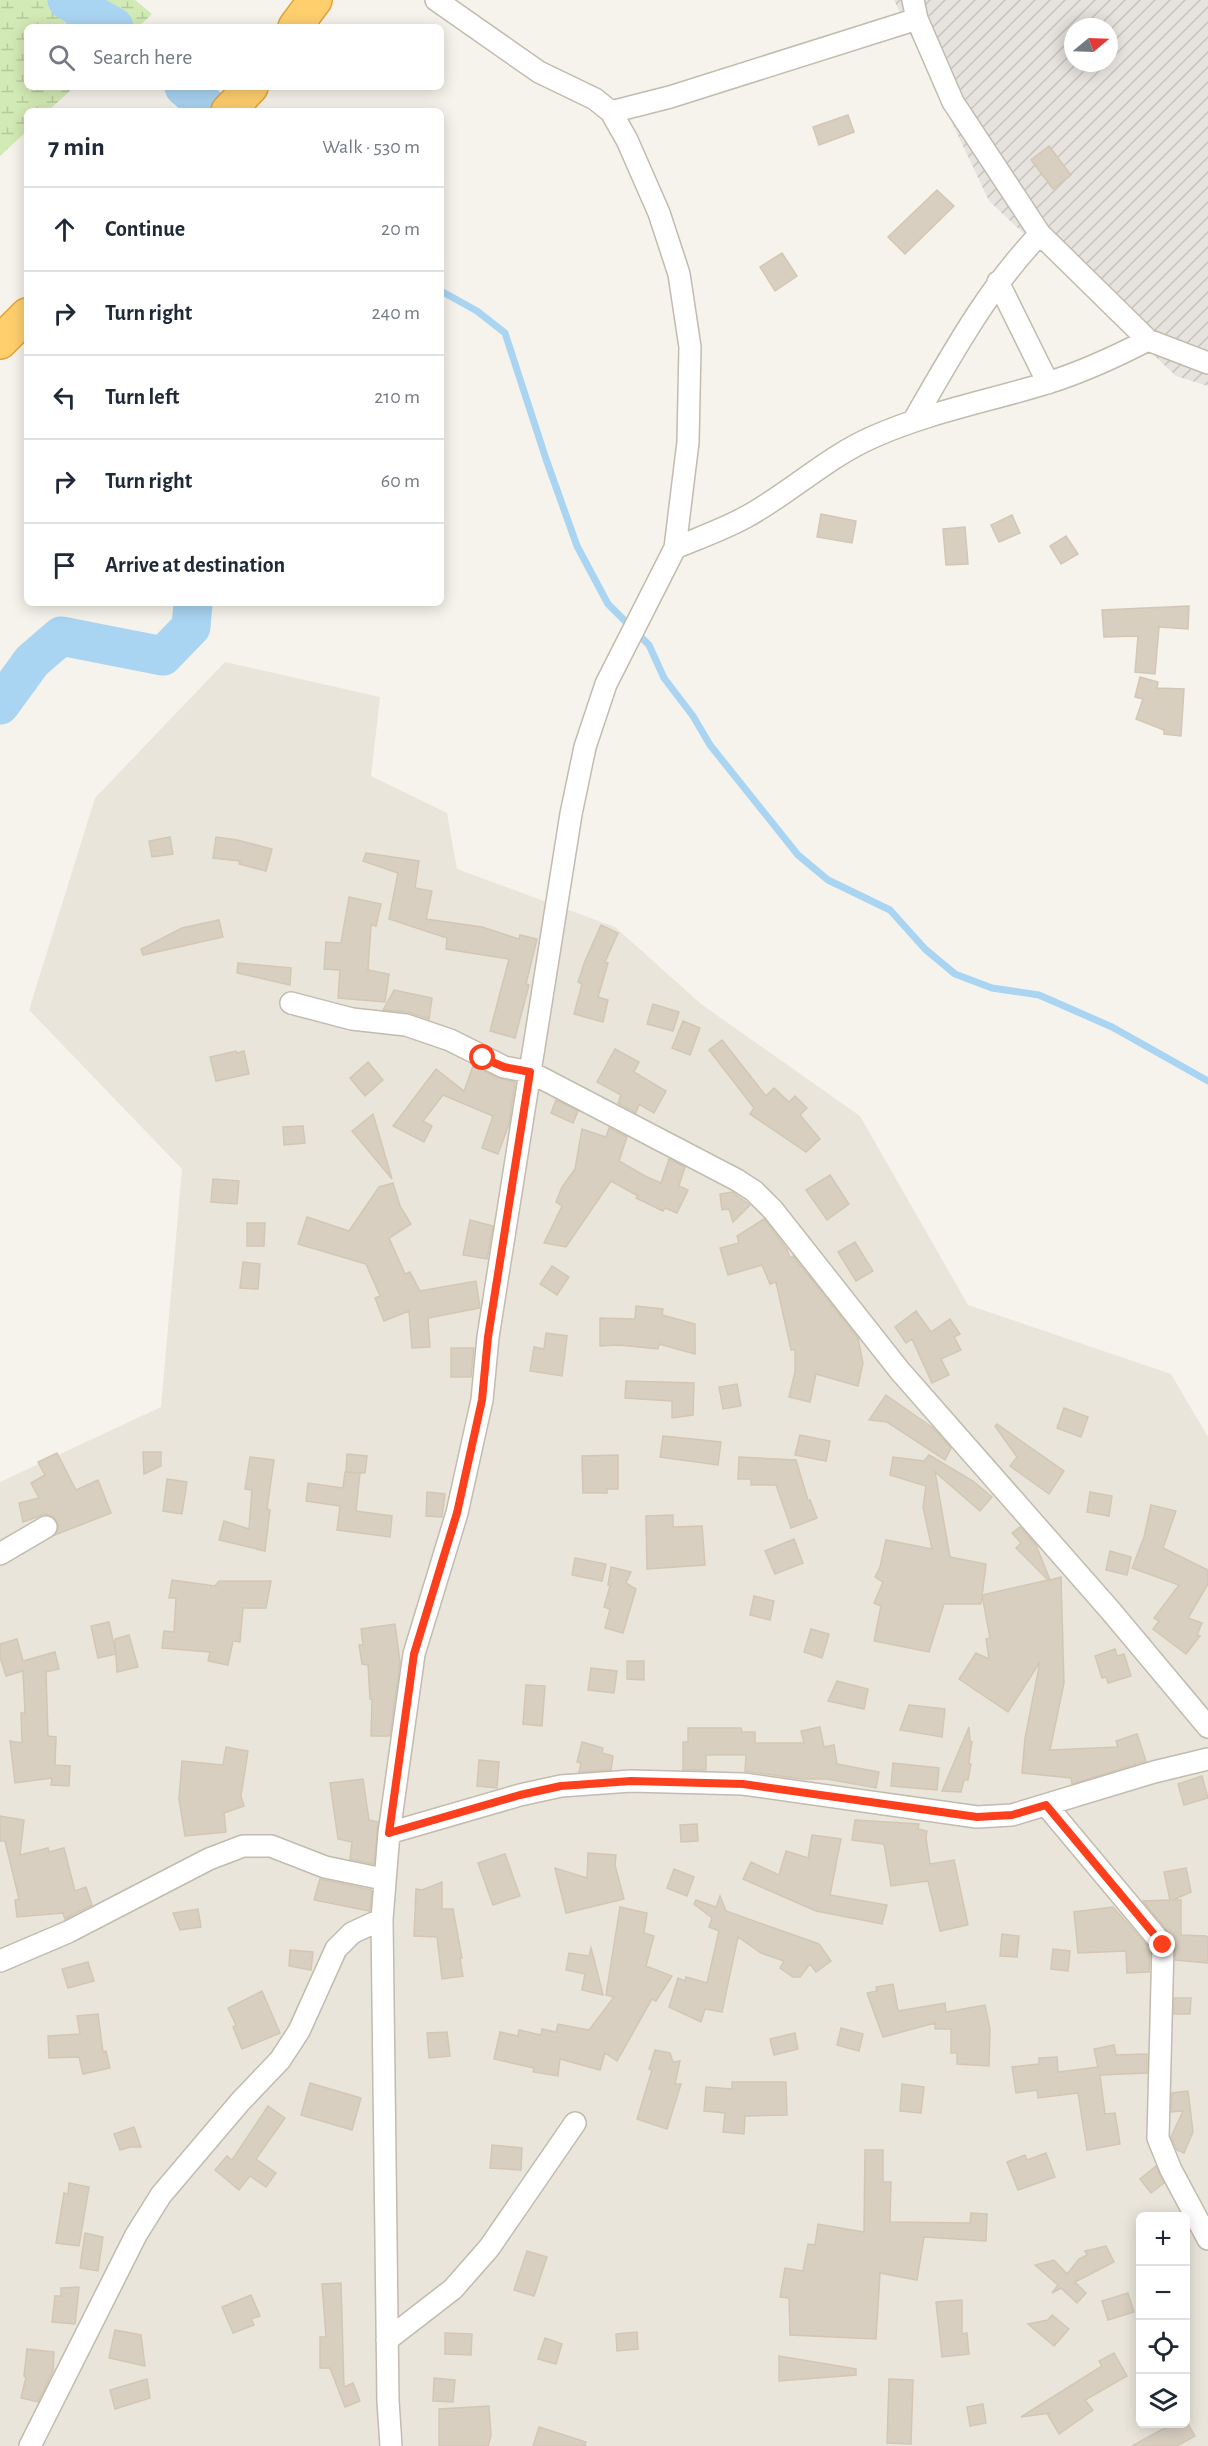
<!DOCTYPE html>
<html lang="en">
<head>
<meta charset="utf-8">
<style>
	:root { --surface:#fff; --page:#f6f6f7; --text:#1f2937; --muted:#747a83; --line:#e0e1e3 }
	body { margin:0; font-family:"Alegreya Sans",sans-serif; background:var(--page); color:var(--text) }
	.controls { position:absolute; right:18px; bottom:18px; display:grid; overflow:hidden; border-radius:9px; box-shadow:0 3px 15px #0003 }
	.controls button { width:54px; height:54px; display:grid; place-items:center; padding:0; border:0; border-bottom:2px solid var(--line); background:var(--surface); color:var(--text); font:30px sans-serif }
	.compass { position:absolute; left:1064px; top:18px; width:54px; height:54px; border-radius:50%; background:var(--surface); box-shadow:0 3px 15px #0003; rotate:71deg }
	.stop { position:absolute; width:18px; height:18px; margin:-14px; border:4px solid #fc3f1d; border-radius:50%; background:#fff }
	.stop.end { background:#fc3f1d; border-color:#fff; box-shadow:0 2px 6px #0008 }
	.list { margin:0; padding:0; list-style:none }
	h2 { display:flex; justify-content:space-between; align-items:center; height:78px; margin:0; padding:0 24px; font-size:26px }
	h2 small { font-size:20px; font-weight:400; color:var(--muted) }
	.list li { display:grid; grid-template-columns:39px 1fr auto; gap:18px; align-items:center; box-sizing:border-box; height:84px; padding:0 24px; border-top:2px solid var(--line) }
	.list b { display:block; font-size:22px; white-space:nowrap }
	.list em { font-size:20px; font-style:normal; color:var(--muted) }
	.icon { flex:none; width:33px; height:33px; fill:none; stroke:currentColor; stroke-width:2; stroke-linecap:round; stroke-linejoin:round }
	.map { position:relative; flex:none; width:1208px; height:2446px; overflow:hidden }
	.search { position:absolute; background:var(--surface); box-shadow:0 3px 15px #0003; left:24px; top:24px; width:420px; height:66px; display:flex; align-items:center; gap:15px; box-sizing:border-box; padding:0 21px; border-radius:9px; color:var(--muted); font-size:22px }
	.panel { position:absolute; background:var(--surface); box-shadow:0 3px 15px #0003; left:24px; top:108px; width:420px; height:498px; border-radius:9px }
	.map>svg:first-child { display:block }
	.residential { fill:#eae5da; fill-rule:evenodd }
	.industrial { fill:url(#industrial-furrows); fill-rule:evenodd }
	.wetland { fill:url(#wetland-marsh) }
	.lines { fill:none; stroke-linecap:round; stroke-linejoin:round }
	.stream { stroke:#a9d4f2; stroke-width:7 }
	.river { stroke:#a9d4f2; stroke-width:39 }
	.building { fill:#d8cfc1; stroke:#d3c7b4; stroke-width:1.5 }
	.street-casing { stroke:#c2bbae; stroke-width:24 }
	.highway-casing { stroke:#e0a43c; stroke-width:36 }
	.street { stroke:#fff; stroke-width:21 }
	.highway { stroke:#ffcf6e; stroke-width:33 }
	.route { stroke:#fc3f1d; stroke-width:8 }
</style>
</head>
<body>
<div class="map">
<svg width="1208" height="2446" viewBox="0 0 1208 2446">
	<defs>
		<pattern id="industrial-furrows" width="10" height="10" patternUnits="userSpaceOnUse" patternTransform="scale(1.5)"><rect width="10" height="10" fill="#e6e2dd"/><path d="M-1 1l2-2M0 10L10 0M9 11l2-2" fill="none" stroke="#c7c3be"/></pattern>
		<pattern id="wetland-marsh" width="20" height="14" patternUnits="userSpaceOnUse" patternTransform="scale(1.5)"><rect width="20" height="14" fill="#d2eab5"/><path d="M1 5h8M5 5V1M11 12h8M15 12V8" fill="none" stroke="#b6ca9c"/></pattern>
	</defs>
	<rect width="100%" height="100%" fill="#f6f3ec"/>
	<!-- residential -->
	<path class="residential" d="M225,662L380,697L371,776L447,813L457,869L615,927L701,1004L860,1116L968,1305L1171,1374L1208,1437V2446H0V1482L161,1407L182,1169L29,1010L95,798ZM1140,2216H1186V2424H1140Z"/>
	<!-- industrial -->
	<path class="industrial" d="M894,0H1208V386L1176,376L989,201ZM1073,27H1109V63H1073Z"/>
	<!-- wetland -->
	<path class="wetland" d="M0,0H135L152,14L138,27H27V87H74L48,111H27V131L0,156Z"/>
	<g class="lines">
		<!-- stream -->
		<path class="stream" d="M441,291L477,311L505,333L546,459L577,546L608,604L649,645L664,678L693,716L710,745L798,855L828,880L890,910L925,949L955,974L992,988L1039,995L1112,1027L1208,1081"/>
		<!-- river -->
		<path class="river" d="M67,0L114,27
			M184,87L212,111
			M0,705L32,661L61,636L163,656L191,627L193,603"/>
	</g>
	<!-- building -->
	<path class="building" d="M848,115L854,132L819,145L813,127Z
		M1049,146L1071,175L1053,189L1031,160Z
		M937,190L954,206L905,254L888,237Z
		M782,253L797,276L775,291L760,267Z
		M821,514L856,521L852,543L817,537Z
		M1012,515L1020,533L999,542L991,525Z
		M965,527L968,564L946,565L943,529Z
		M1066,536L1078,554L1061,564L1050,546Z
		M1189,606L1188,629L1159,627L1155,674L1135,672L1138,636L1104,637L1102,610Z
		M1140,677L1158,682L1157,688L1184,689L1181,736L1164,734V730L1136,719L1143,699L1135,697Z
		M170,837L173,854L152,857L149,841Z
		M216,837L237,840L272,849L266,871L239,864L240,861L213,858Z
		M366,853L419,861L415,888L432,891L426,919L482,927L519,939L520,935L537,939L526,984L529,985L515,1038L490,1031L509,959L446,949L447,938L389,919L398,873L363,861Z
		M349,897L381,904L376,926L371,925L368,970L389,974L385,1002L338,998L340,970L324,969L326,942L341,943Z
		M219,920L223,937L143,955L141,949L182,928Z
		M601,925L618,933L605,962L608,963L598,997L608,1000L603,1022L574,1014L582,984L578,982L585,961Z
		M238,963L291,968L290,985L237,973Z
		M394,990L432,998L429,1019L408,1012L383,1010Z
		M653,1004L679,1012L673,1031L647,1024Z
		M683,1021L700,1028L690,1055L672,1048Z
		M722,1040L766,1096L774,1088L789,1102L795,1096L807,1108L800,1115L820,1139L806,1152L750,1114L754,1108L709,1050Z
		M615,1049L639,1062L634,1072L666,1091L654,1113L639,1104L636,1113L618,1103L621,1095L597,1082Z
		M236,1051L237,1053L244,1051L249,1074L216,1081L210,1057Z
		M368,1062L383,1080L365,1096L350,1078Z
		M473,1066L498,1078L515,1082L509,1124L498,1154L482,1148L493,1116L443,1095L423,1121L432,1126L424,1142L393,1126L436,1069L464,1091Z
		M556,1100L578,1111L573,1123L551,1113Z
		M373,1114L392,1179L352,1131Z
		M303,1126L305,1143L284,1145L283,1127Z
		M609,1128L627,1137L619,1161L647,1177L661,1183L669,1159L685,1167L679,1186L688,1190L677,1213L665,1208L663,1211L636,1198L638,1196L611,1181L566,1247L544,1243L562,1206L556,1202L562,1187L575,1169L582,1129L606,1137Z
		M830,1175L849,1204L827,1220L806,1190Z
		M213,1179L239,1181L237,1204L211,1202Z
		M393,1183L400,1206L411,1224L389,1238L405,1274L410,1272L420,1291L476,1281L480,1308L428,1318L430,1347L412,1348L409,1311L384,1321L375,1298L380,1296L366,1264L298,1244L307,1217L349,1231L379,1187Z
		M732,1192L750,1205L733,1222L729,1209L722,1210L720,1194Z
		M764,1219L787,1249L790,1258L793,1256L858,1338L863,1363L858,1386L816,1374L810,1402L789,1397L795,1372V1350H791L776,1282L770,1284L762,1265L728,1275L720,1248L739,1243L737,1236Z
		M470,1220L493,1226L487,1259L463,1255Z
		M247,1223H265L264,1246H247Z
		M855,1242L873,1271L856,1281L838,1252Z
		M243,1262L260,1264L258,1289L240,1288Z
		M552,1266L569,1277L557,1295L540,1284Z
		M636,1306L663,1309L662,1315L695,1324V1354L659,1344L658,1349L619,1345L600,1346V1318L635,1319Z
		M916,1311L931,1332L950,1319L960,1334L954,1337L961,1350L941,1359L949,1375L932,1383L912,1339L906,1343L895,1327Z
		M546,1333L567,1336L562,1376L530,1371L534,1347L544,1349Z
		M451,1348H474L471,1377H451Z
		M626,1381L694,1383L693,1415L672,1418V1401L625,1398Z
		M737,1384L741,1406L723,1409L719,1387Z
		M886,1395L933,1428L951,1448L945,1460L887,1422L869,1420Z
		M1064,1408L1088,1417L1081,1437L1057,1428Z
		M997,1424L1064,1471L1049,1494L1010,1466L1017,1457L995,1426Z
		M800,1435L830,1441L826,1461L795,1455Z
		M663,1436L721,1442L718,1465L660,1457Z
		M143,1452H161V1466L144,1474Z
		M57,1453L76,1490L98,1480L111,1513L55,1535L59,1526L53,1516L45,1514L23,1522L19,1503L39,1498L31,1483L45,1475L38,1462Z
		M347,1454L367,1456L365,1473L346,1472Z
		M618,1455V1489H607V1493H583L582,1456Z
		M929,1455L973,1481L992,1497L980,1511L935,1472L950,1557L986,1564L981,1604H944L929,1652L874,1641L881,1606L874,1603L883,1582L875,1577L880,1567L886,1540L932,1549L923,1507L926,1486L890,1475L893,1457L924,1461Z
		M250,1457L274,1460L267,1509L270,1510L265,1551L219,1540L224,1521L249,1529L252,1490L245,1489Z
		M739,1457L796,1460L808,1500H810L817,1518L791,1528L776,1485H751V1479H738Z
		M345,1472L360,1473L356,1511L392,1516L390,1537L337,1530L340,1506L306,1501L308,1483L343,1488Z
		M167,1479L187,1482L182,1514L163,1511Z
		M427,1492L445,1494L442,1517L426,1516Z
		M1090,1492L1112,1496L1109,1516L1087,1512Z
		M1151,1505L1176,1511L1163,1548L1208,1570V1584L1188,1618L1202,1623L1197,1635L1200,1636L1186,1654L1153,1629L1159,1621L1154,1618L1179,1585L1132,1568L1144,1537Z
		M673,1515V1527L702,1526L705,1565L647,1569L646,1516Z
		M1020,1527L1036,1545L1050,1580L1061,1577L1064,1683L1050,1750L1118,1747L1116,1741L1137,1734L1146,1761L1072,1784L1071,1778L1022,1773L1025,1738L1040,1662L1008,1712L959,1679L976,1653L989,1659L986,1639L990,1638L982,1595L1048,1580L1016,1548L1021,1543L1012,1533Z
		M794,1539L803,1563L775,1574L765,1551Z
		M1110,1551L1131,1557L1127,1575L1106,1570Z
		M575,1558L606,1564L602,1581L572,1575Z
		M611,1567L631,1572L626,1583L636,1589L623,1633L605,1628L610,1609L604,1607L610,1586L608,1585Z
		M172,1580L215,1586L219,1581H271L266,1608H243L240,1642L233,1641L228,1665L208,1661L210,1652L162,1648L164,1631L174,1632L176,1598H169Z
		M754,1596L774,1601L770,1620L750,1615Z
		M109,1622L116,1654L98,1658L91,1626Z
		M395,1624L400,1662L390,1736H371L372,1699H370L368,1665L362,1664L359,1645H363L361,1629Z
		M811,1629L829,1634L822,1658L804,1652Z
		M129,1635L138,1667L117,1672L115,1639Z
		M17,1639L23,1661L55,1652L59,1669L46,1672L48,1736L56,1737L55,1765L70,1766L69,1786L51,1785L52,1778L15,1783L10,1741L22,1743L21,1713H25L23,1671L6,1676L0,1657V1644Z
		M1115,1649L1117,1656L1124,1654L1131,1676L1108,1683L1106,1677L1102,1678L1095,1656Z
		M627,1661H644V1680L627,1679Z
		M591,1668L617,1671L614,1693L588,1690Z
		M837,1681L868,1689L864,1709L828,1701Z
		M526,1685L545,1686L542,1726L523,1724Z
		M909,1705L945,1709L942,1737L900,1730Z
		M820,1727L824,1747L834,1745L837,1764L879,1772L876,1788L827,1779H802L745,1771L746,1755H706V1770H683V1742H688V1728H741L742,1732H755V1743H804L801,1731Z
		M969,1727L970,1741L972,1742L970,1754L969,1764H971L968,1780H964L961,1792L942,1791Z
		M582,1742L603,1748L602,1753L613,1756L611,1770L579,1772L581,1763L577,1762Z
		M226,1747L248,1751L241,1796L244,1806L224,1813L226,1832L185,1836L179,1799L182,1761L223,1765Z
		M479,1760L499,1762L497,1788L477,1786Z
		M893,1763L939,1768L937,1790L891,1786Z
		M1202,1776L1208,1798L1184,1805L1178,1784Z
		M363,1779L369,1820L378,1822L374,1864L350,1859L352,1842L338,1839L330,1783Z
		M0,1816L24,1820L20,1855L48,1848L49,1852L64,1848L75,1891L86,1887L92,1905L65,1919L63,1913L17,1917L15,1900L19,1899L5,1841H0Z
		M855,1820L919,1824L918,1829L927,1831L926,1838L930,1864L954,1860L968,1925L940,1931L928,1881L891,1886L884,1844L852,1840Z
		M697,1824L698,1841L681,1842L680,1825Z
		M812,1835L841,1839L830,1895L887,1905L882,1924L816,1911L743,1879L751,1862L779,1875L786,1851L808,1858Z
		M588,1853L616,1855L615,1865L624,1899L566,1913L555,1868L587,1878Z
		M505,1854L520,1896L493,1905L478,1863Z
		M1186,1868L1191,1892L1173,1900H1181V1935L1206,1936L1208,1938V1963L1175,1960L1176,1945L1173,1938L1143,1901L1170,1900L1164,1872Z
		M674,1869L694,1877L687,1896L667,1888Z
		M320,1879L372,1890L370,1911L314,1900Z
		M442,1882V1909H453L462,1958H460L463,1976L442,1979L437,1937L414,1936L416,1889L422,1890Z
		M720,1896L726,1911L819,1944L831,1961L816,1972L810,1964L800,1977H793L780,1968L784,1961L761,1953L738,1937L722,2012L705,2009L701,2022L669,2007L678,1978L685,1981L686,1977L707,1983L719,1931L709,1927L712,1918L694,1904L696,1900L716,1907Z
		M620,1907L647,1913L644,1933L654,1936L646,1966L672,1976L656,2001L652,1999L617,2061L605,2053L600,2070L560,2059L558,2076L533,2072L534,2068L494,2059L500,2032L518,2036L519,2030L541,2035L542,2029L556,2032L558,2024L589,2030L614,1997L606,1995Z
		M1113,1907L1150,1949L1149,1972L1127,1973L1126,1951L1078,1953L1074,1912Z
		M198,1909L201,1927L180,1930L173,1913Z
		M1002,1934L1019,1936L1017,1957L1000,1956Z
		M591,1948L595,1963L603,1995L582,1990L585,1974L566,1970L569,1953L589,1956Z
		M1053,1949L1070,1951L1068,1971L1051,1969Z
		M290,1950L313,1952L311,1970L289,1966Z
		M88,1962L94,1981L68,1988L62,1969Z
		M893,1984L898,2011L945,2003L946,2012L985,2005L990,2029L989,2066L957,2064V2053H951V2029H935V2023L883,2037L867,1993L877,1991L876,1987Z
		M262,1991L280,2033L242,2049L233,2027L236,2025L228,2008Z
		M1174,1998H1191L1190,2014H1174Z
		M98,2014L103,2052L106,2051L110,2068L83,2074L79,2057L49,2058L48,2036L80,2034L77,2016Z
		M841,2028L863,2034L859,2051L837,2045Z
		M447,2032L450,2056L429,2058L427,2033Z
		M795,2033L798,2049L774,2055L770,2039Z
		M1114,2045L1116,2055L1147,2054V2073L1100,2075L1105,2114L1115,2113L1120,2144L1087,2150L1078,2093L1038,2098L1037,2090L1016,2093L1012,2067L1039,2064V2058L1057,2057L1058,2072L1098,2067L1094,2049Z
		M655,2050L670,2053L673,2062L680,2061L675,2084H681L667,2129L637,2119L652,2070L649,2069Z
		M732,2082H786L787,2115L745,2116L744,2134L723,2132L725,2113L704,2111L706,2087L732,2089Z
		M310,2083L361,2098L352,2130L301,2115Z
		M902,2084L924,2087L921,2113L900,2111Z
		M1188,2091L1193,2132L1184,2153L1177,2150L1171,2137L1183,2111L1171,2112L1172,2093Z
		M268,2106L285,2118L256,2159L276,2173L266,2187L250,2176L239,2190L215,2170L227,2156L232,2160Z
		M134,2127L141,2147H130L120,2150L114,2134Z
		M492,2145L522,2148L521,2170L490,2168Z
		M865,2150H883V2182H891L890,2222L970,2223L971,2213L987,2214L986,2241L924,2237L917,2280L880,2273L876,2339L790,2335L789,2298L780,2297L785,2268L803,2271L808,2244L815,2245L818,2224L864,2232Z
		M1046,2153L1055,2177L1018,2190L1007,2162L1025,2155L1027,2160Z
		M1156,2166L1164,2183L1151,2193L1140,2179Z
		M69,2183L89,2187L79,2246L56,2243L64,2193L68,2194Z
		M85,2233L103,2237L98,2271L80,2268Z
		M1106,2246L1114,2262L1075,2282L1086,2293L1077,2303L1061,2288L1052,2293L1058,2285L1035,2265L1054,2260L1067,2274L1079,2259L1087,2255L1085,2251Z
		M527,2251L547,2257L534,2296L514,2290Z
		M341,2283L344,2387L353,2383L360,2401L345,2407L330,2368H320V2337H326L322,2284Z
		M79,2287L75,2324L52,2322L55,2296H61V2288Z
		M1128,2293L1134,2312L1108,2320L1102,2301Z
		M251,2295L260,2316L251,2319L254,2325L233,2333L222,2307Z
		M962,2300V2334L967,2333L969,2354L942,2357L936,2302Z
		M1052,2315L1069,2329L1054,2346L1028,2324L1048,2320Z
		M115,2330L141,2335L145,2366L109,2358Z
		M637,2332L638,2349L617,2351L616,2334Z
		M445,2333L472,2334L471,2355L445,2354Z
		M545,2338L562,2344L556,2364L538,2359Z
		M27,2349L54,2352L53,2371L38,2402L21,2398L26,2377L24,2376Z
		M1114,2353L1127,2376L1085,2400L1093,2410L1059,2434L1048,2415L1050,2413L1021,2417L1102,2366L1099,2361Z
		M779,2356L856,2369V2375L779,2381Z
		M434,2378L455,2380L453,2402L433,2401Z
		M147,2379L150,2398L115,2409L110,2390Z
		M889,2379L913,2380L911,2444L887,2443Z
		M983,2404L986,2423L970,2426L967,2407Z
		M489,2406L491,2436L488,2446H439V2409Z
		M1172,2424H1188L1195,2436L1177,2446H1132Z
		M539,2427L586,2442L585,2446H533Z"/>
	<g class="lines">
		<defs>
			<path id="street" d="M913,0L917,19L953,102L1040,234L1148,340L1208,363
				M611,112L670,97L917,19
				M998,282L1048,383
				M914,420C952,354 988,288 1040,234
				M675,548C699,538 724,529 746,517C790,493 827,457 873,437C929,412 989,401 1047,383C1083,372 1115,357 1148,340
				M291,1003L352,1019L406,1025L450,1040L504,1067L530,1072L737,1180L754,1191L773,1210L900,1371L1110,1610L1208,1727
				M0,1554L46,1527
				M1046,1805L1163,1945L1158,2138L1171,2170L1208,2239
				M389,1833L520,1795L561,1786L631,1781L743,1784L977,1817L1012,1815L1154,1772L1208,1759
				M0,1961L68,1932L209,1859L243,1846H271L325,1867L383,1879
				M387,2340L453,2289L489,2248L575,2123
				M30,2446L136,2235L161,2195L240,2102L280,2060L299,2031L336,1949L352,1933L382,1919
				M391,2446L388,2401L382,1919L389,1833L414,1654L457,1513L482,1400L488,1337L530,1072L571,814L585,747L606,684L675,548L688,442L690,347L679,274L659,213L627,140L611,112L595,99L539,72L436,0"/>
			<path id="highway" d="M295,27L315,0
				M228,111L251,87
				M0,342L27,315"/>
		</defs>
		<!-- street casing -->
		<use href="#street" class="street-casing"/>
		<!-- highway casing -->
		<use href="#highway" class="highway-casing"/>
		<!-- street -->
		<use href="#street" class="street"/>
		<!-- highway -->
		<use href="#highway" class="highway"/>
	</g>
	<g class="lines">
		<!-- route -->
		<path class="route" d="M483,1058L504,1067L530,1072L488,1337L482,1400L457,1513L414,1654L389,1833L520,1795L561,1786L631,1781L743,1784L977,1817L1012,1815L1046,1805L1163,1945"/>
	</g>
</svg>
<div class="controls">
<button>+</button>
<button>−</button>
<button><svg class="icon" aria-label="locate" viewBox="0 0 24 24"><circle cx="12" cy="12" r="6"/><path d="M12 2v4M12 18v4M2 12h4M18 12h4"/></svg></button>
<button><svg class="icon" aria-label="layers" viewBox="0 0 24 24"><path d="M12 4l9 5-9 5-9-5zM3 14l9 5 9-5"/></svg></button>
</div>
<svg class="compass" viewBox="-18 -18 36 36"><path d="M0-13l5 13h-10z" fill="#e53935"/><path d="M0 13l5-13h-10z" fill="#747a83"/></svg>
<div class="stop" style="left:483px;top:1058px"></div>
<div class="stop end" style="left:1163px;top:1945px"></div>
<div class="search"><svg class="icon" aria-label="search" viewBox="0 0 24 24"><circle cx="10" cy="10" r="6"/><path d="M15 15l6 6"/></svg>Search here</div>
<section class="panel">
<h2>7 min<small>Walk · 530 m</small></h2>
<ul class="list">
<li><svg class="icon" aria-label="ahead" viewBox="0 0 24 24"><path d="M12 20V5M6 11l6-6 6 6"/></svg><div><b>Continue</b></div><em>20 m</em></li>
<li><svg class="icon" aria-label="right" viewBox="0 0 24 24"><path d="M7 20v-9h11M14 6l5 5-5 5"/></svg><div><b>Turn right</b></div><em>240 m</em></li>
<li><svg class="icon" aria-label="left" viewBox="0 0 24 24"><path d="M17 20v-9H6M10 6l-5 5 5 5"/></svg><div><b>Turn left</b></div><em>210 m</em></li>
<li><svg class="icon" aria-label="right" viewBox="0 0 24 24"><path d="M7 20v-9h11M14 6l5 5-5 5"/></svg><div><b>Turn right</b></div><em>60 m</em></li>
<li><svg class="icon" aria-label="arrive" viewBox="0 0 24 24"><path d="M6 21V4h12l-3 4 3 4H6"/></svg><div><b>Arrive at destination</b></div></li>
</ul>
</section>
</div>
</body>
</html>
